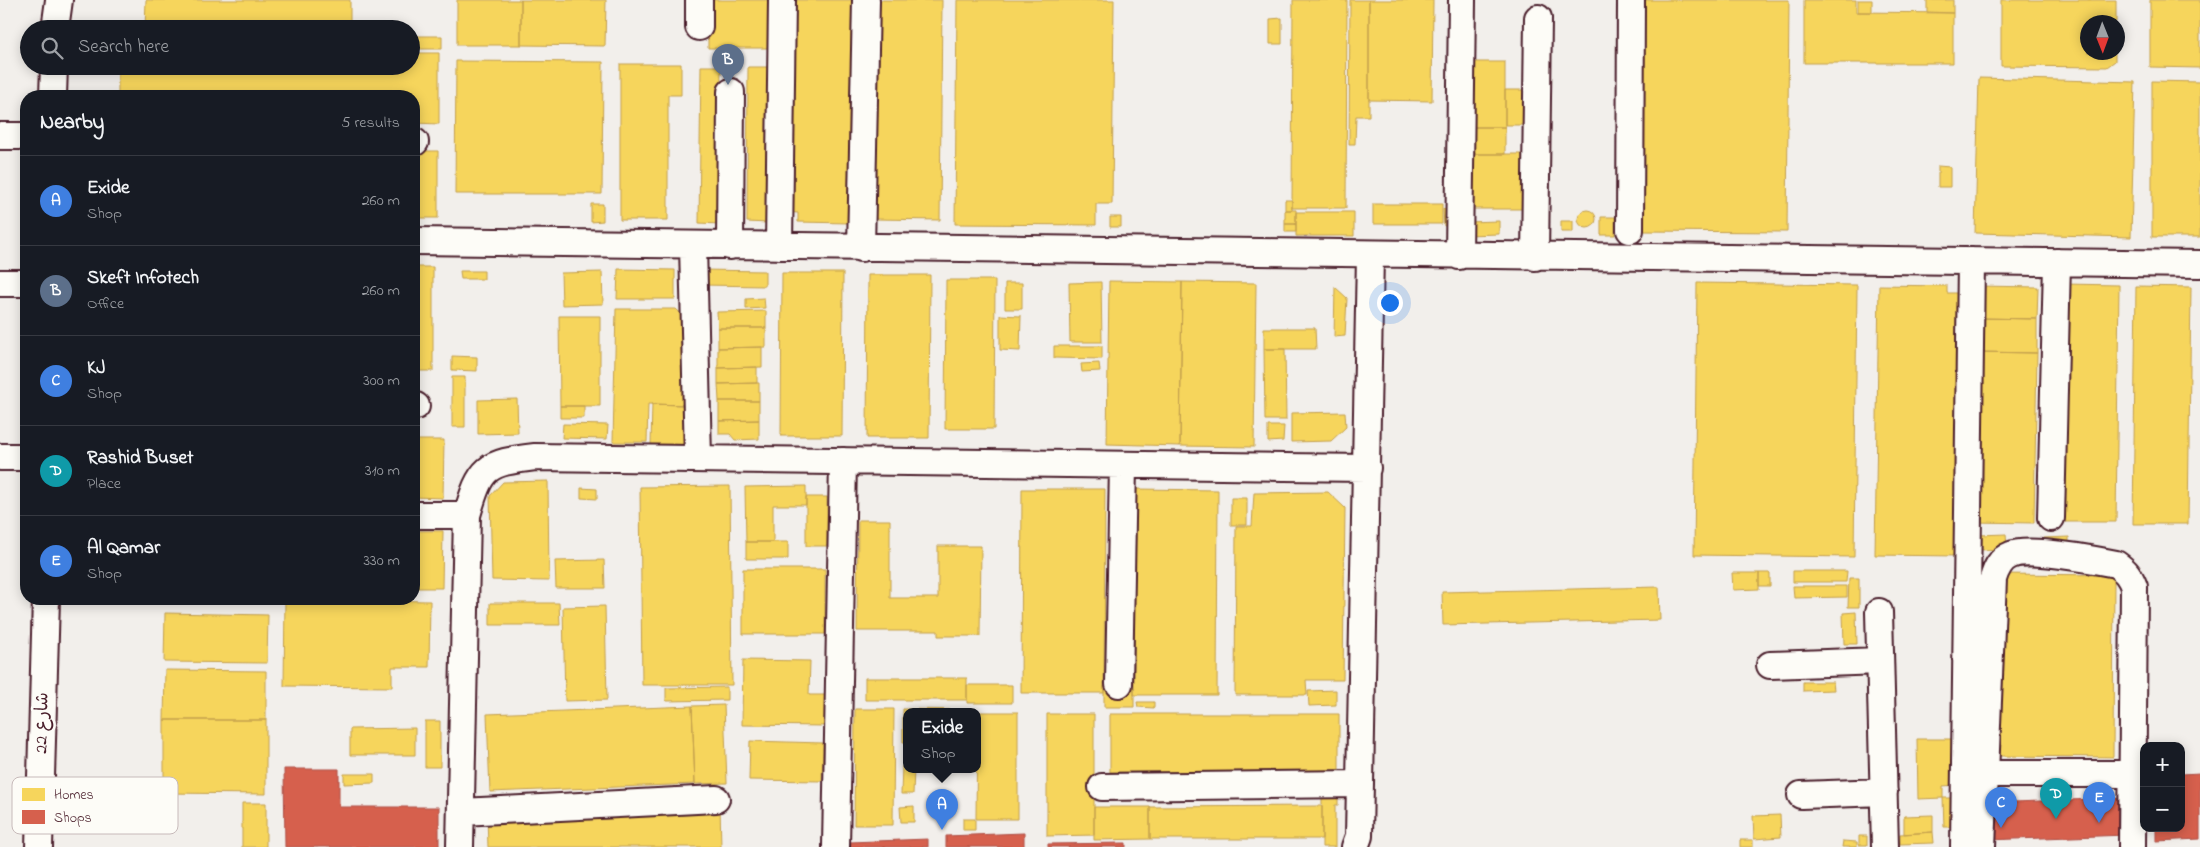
<!DOCTYPE html>
<html lang="en">
<head>
<meta charset="utf-8">
<style>
	:root { --surface:#171b24; --page:#242831; --text:#f1f3f6; --muted:#9ea1a6; --line:#363941; --accent:#a6949b }
	body { margin:0; font-family:"Indie Flower","Playpen Sans Arabic",sans-serif; background:var(--page); color:var(--text) }
	.controls { position:absolute; right:15px; bottom:15px; display:grid; overflow:hidden; border-radius:10px; box-shadow:0 2px 12px #0003 }
	.controls button { width:45px; height:45px; display:grid; place-items:center; padding:0; border:0; border-bottom:1px solid var(--line); background:var(--surface); color:var(--text); font:25px sans-serif }
	.compass { position:absolute; left:2080px; top:15px; width:45px; height:45px; border-radius:50%; background:var(--surface); box-shadow:0 2px 12px #0003; rotate:179deg }
	.you { position:absolute; left:1389px; top:302px; width:18px; height:18px; margin:-12px; border:4px solid #fff; border-radius:50%; background:#1a73e8; box-shadow:0 0 0 8px #1a73e833 }
	.badge { display:grid; place-items:center; width:32px; height:32px; border-radius:50%; background:var(--accent); color:#fff; font-size:16px; font-weight:700 }
	.pin { position:absolute; translate:-50% -41px; filter:drop-shadow(0 1px 2px #0008) }
	.pin::after { content:''; position:absolute; top:26px; width:18px; height:15px; background:inherit; clip-path:polygon(0 0,100% 0,50% 100%) }
	.popup { position:absolute; left:903px; top:708px; width:78px; height:65px; box-sizing:border-box; display:grid; place-content:center; border-radius:10px; background:var(--surface); filter:drop-shadow(0 1px 4px #0005); font-size:16px; white-space:nowrap; color:var(--muted) }
	.popup b { font-size:19px; color:var(--text) }
	.popup::after { content:''; position:absolute; left:50%; top:100%; margin-left:-10px; border:10px solid transparent; border-top-color:var(--surface) }
	.list { margin:0; padding:0; list-style:none }
	h2 { display:flex; justify-content:space-between; align-items:center; height:65px; margin:0; padding:0 20px; font-size:21px }
	h2 small { font-size:16px; font-weight:400; color:var(--muted) }
	.list li { display:grid; grid-template-columns:32px 1fr auto; gap:15px; align-items:center; box-sizing:border-box; height:90px; padding:0 20px; border-top:1px solid var(--line) }
	.list b { display:block; font-size:19px; white-space:nowrap }
	.list p { margin:0; font-size:16px; white-space:nowrap; color:var(--muted) }
	.list em { font-size:16px; font-style:normal; color:var(--muted) }
	.icon { flex:none; width:28px; height:28px; fill:none; stroke:currentColor; stroke-width:2; stroke-linecap:round; stroke-linejoin:round }
	.map { position:relative; flex:none; width:2200px; height:847px; overflow:hidden }
	.search { position:absolute; background:var(--surface); box-shadow:0 2px 12px #0003; left:20px; top:20px; width:400px; height:55px; display:flex; align-items:center; gap:12px; box-sizing:border-box; padding:0 18px; border-radius:28px; color:var(--muted); font-size:19px }
	.panel { position:absolute; background:var(--surface); box-shadow:0 2px 12px #0003; left:20px; top:90px; width:400px; height:515px; border-radius:20px }
	.map>svg:first-child { display:block }
	.homes { fill:#f6d55c; stroke:#c29e4d }
	.shops { fill:#d6604d; stroke:#ac4c43 }
	.lines { fill:none; stroke-linecap:round; stroke-linejoin:round }
	.minor-casing { stroke:#4a1f2b; stroke-width:30 }
	.minor { stroke:#fdfcf7; stroke-width:26 }
	.labels { text-anchor:middle; dominant-baseline:central; stroke-width:5; stroke-linejoin:round; paint-order:stroke }
	.street-label { font-size:18px; fill:#4a1f2b; stroke:#fdfcf7 }
	.key { fill:#fdfcf7; stroke:#c7baba; stroke-width:1 }
	.key-label { font-size:14px; fill:#4a1f2b }
</style>
</head>
<body>
<div class="map">
<svg width="2200" height="847" viewBox="0 0 2200 847">
	<rect width="100%" height="100%" fill="#f2efeb"/>
	<filter id="ink" filterUnits="userSpaceOnUse"><feTurbulence type="fractalNoise" baseFrequency=".02" numOctaves="2"/><feDisplacementMap in="SourceGraphic" scale="10" xChannelSelector="R" yChannelSelector="G"/><feConvolveMatrix kernelMatrix="1 2 1 2 8 2 1 2 1" color-interpolation-filters="sRGB"/></filter>
	<g filter="url(#ink)">
		<!-- homes -->
		<path class="homes" d="M146,0H350V29H145Z
			M457,0H521V45H457Z
			M521,0H606L605,46L521,45Z
			M708,0H769V48H708Z
			M787,0H853L849,223L798,222V213L784,212Z
			M877,0H942L940,220L875,219Z
			M957,0H1114L1112,204H1096V225L955,224Z
			M1293,0H1347L1346,208H1292Z
			M1350,0H1369V116H1356L1355,144H1349Z
			M1369,0H1433L1432,101L1369,100Z
			M1642,0H1789L1787,232L1640,231Z
			M1804,0H1856V12L1953,13V63H1804Z
			M1858,0H1872V12H1858Z
			M1927,0H1953V13L1927,12Z
			M2001,0H2116V22H2088V52H2115V61L2107,67L2001,66Z
			M2150,0H2200V68L2150,67Z
			M1282,18V44H1270V19Z
			M412,36H442V49H412Z
			M411,53H439V124L414,123V96H118V66H411Z
			M456,61L603,62L602,194H455Z
			M1466,62H1505V127H1466Z
			M620,64H681V95H668V220H620Z
			M701,66H721L719,224L699,223Z
			M748,67H770L768,223L747,222Z
			M1979,78L2135,82L2131,237L1975,233Z
			M2152,81L2200,82V237H2152Z
			M1505,90H1524V125H1505Z
			M1466,127H1505V154H1466Z
			M414,151H438V218H414Z
			M1466,154H1524V209H1466Z
			M1938,166L1950,167V187H1938Z
			M1285,200H1292V210H1285Z
			M591,204H603V221L591,222Z
			M1373,204H1442V224H1373Z
			M1443,209H1450L1451,226H1444Z
			M1285,210H1296V224H1285Z
			M1578 219a9 9 0 1 1 18 0a9 9 0 1 1-18 0Z
			M1296,212H1354V236H1296Z
			M1110,217H1121V227H1110Z
			M1601,217H1615V235H1601Z
			M1499,221V234L1467,235V222Z
			M1561,221H1573V232H1561Z
			M1285,224H1296V232H1285Z
			M414,267H433V371H414Z
			M618,269L675,270V299H617Z
			M702,270L765,271V286L702,285Z
			M460,271H484V279H461Z
			M602,272L603,304L562,305L561,273Z
			M782,273H843L842,436H781Z
			M868,275H930L929,438H867Z
			M946,280H995L994,429H945Z
			M1109,281L1182,282L1180,446L1107,444Z
			M1101,282L1102,342H1070L1069,283Z
			M1182,282L1256,283L1254,447L1180,446Z
			M1005,283H1022V309H1005Z
			M1697,283L1857,285L1854,557L1694,555Z
			M2064,284L2119,285L2116,522H2061Z
			M1879,285L1947,286V293H1961L1957,556L1875,555Z
			M1978,286L2038,287L2037,319L1978,318Z
			M2136,286L2191,287L2188,524H2133Z
			M1335,287L1347,298L1345,336L1334,337Z
			M764,298L765,308L746,309V299Z
			M616,309H676L687,319L686,405L648,404L647,442H613Z
			M766,311V328H718L717,312Z
			M1000,315L1021,316L1020,351L1000,350Z
			M559,316H600V406H560Z
			M1978,318L2037,319V353L1977,352Z
			M718,328H766V347L718,348Z
			M1264,328H1315L1316,349H1264Z
			M1054,346H1102V359L1054,358Z
			M762,347V367L718,368V348Z
			M1264,349H1285L1286,420H1265Z
			M1977,352L2037,353L2034,523L1974,522Z
			M452,356L477,357V371L452,370Z
			M1099,363L1100,371L1082,372L1081,364Z
			M757,367V383L718,384V368Z
			M452,377H465V427H452Z
			M759,383V401H719L718,384Z
			M517,399L518,433L478,434V400Z
			M719,401H759V420L719,421Z
			M652,404L686,405L685,445H651Z
			M560,406H584V418H560Z
			M1345,412L1346,427L1331,441L1291,442V413Z
			M759,420V439L735,440L730,434H719V421Z
			M563,424L608,425L607,439L562,438Z
			M1268,426H1284L1283,441L1268,442Z
			M414,440H444L443,498L414,497Z
			M548,481L549,581L492,580L490,496L503,482Z
			M730,486L732,685H642L640,487Z
			M806,486V505H773V542H746L745,487Z
			M581,488L597,489V499L581,498Z
			M1022,489H1105L1104,693H1021Z
			M1135,489L1218,490L1217,695H1134Z
			M1328,492L1345,508L1343,680H1306L1307,695H1235L1236,526H1252L1254,493Z
			M806,497H827V546H806Z
			M1231,498H1247V525H1231Z
			M858,520H890V598H938V546H981L980,636H938V631H857Z
			M414,531H443L442,588H414Z
			M2006,534L2007,549L1979,550V535Z
			M2069,537V547L2045,548L2044,538Z
			M746,542H788V559H746Z
			M604,560L605,588H556L555,561Z
			M743,569H825V634H743Z
			M1793,571H1847L1846,582H1793Z
			M1732,573H1759V589L1733,590Z
			M1759,573H1770V586H1759Z
			M1998,574L2114,575L2113,757L1997,756Z
			M1849,578H1859V607H1848Z
			M1793,586H1847V597L1794,598Z
			M1659,587L1660,620L1443,625L1442,592Z
			M285,599L430,601L429,667H392V687L284,686Z
			M490,603H559L560,625H490Z
			M605,606L607,700L565,701L563,607Z
			M1856,612L1857,644H1844L1843,613Z
			M165,613L268,615L267,663L164,662Z
			M743,660L810,661L809,695H826L825,726L742,725Z
			M165,670L266,671V720H164Z
			M865,678H967V700H865Z
			M1803,682H1833L1834,690L1803,691Z
			M967,685H1012V703H967Z
			M1104,686L1134,687V707H1104Z
			M727,687V700L666,701V688Z
			M1336,690V705L1309,706L1308,691Z
			M1137,702H1154V708L1138,707Z
			M724,705L727,783L695,784L692,706Z
			M692,706L695,784L490,792L487,714Z
			M855,709H894L893,825H854Z
			M903,709L969,710V711H907V742H903Z
			M977,712H1018V819H976Z
			M1047,714H1094V835L1047,836Z
			M1110,714H1339V772H1110Z
			M164,720H266V794L164,793Z
			M425,721H440V767H425Z
			M415,728V755H350V729Z
			M1917,739H1955L1957,785L1943,786V798L1918,799Z
			M750,741L823,743L822,781L749,780Z
			M902,766L914,769L913,794H901Z
			M344,774H374V783L344,784Z
			M1322,798H1338V805H1335V847H1322Z
			M1943,798H1952L1953,827H1944Z
			M242,803H266V847H242Z
			M914,806V822H901L900,807Z
			M1322,806V839H1150V807Z
			M720,807L721,847H488L487,816Z
			M1094,807H1150V839L1094,840Z
			M1780,815L1781,837L1754,839L1753,816Z
			M1933,815V832L1904,834V816Z
			M963,819H975V830H963Z
			M1933,832L1934,843L1900,844V834Z
			M1859,836H1867V845H1859Z
			M1740,840H1753V847H1740Z
			M1843,841L1857,842V847H1842Z"/>
		<!-- shops -->
		<path class="shops" d="M284,769H339V807H439V847H285Z
			M2200,773V839L2156,841V828H2181V774Z
			M2125,798L2127,835L1987,840L1985,803Z
			M1024,833V847H946V836Z
			M928,839V847H850V842Z
			M1126,843V847H1048V844Z"/>
		<g class="lines">
			<defs>
				<path id="minor" d="M699,27V0
					M55,29L59,0
					M53,96L54,66
					M0,136H26
					M414,142H415
					M1630,230L1631,0
					M414,241L2200,264
					M693,245L698,459
					M730,246L731,92
					M779,246L782,0
					M861,248L866,0
					M1459,256L1462,0
					M1535,257L1538,18
					M0,283H26
					M414,406H416
					M0,457H26
					M414,515H467
					M2051,518L2057,262
					M1879,612L1885,847
					M1770,665L1880,661
					M1119,684L1123,465
					M1984,774H2132
					M1102,787L1360,784
					M1801,795L1884,792
					M461,812L716,799
					M39,847L46,599
					M460,847L467,515C481,467 485,463 535,457L1367,468
					M836,847L843,461
					M1355,847L1359,836L1370,255
					M1964,847L1971,261
					M1982,847L1993,579C1996,569 2000,559 2011,555C2027,547 2096,560 2116,564C2126,571 2130,576 2134,587L2132,847"/>
			</defs>
			<!-- minor casing -->
			<use href="#minor" class="minor-casing"/>
			<!-- minor -->
			<use href="#minor" class="minor"/>
		</g>
	</g>
	<g class="labels">
		<!-- street labels -->
		<g class="street-label">
			<text transform="translate(43 723) rotate(-89)">شارع 22</text>
		</g>
	</g>
	<!-- legend -->
	<rect x="12" y="777" width="166" height="57" rx="8" class="key"/>
	<rect x="22" y="788" width="23" height="13" fill="#f6d55c"/>
	<rect x="22" y="810" width="23" height="14" fill="#d6604d"/>
	<g class="key-label">
		<text x="54" y="799">Homes</text>
		<text x="54" y="822">Shops</text>
	</g>
</svg>
<div class="controls">
<button>+</button>
<button>−</button>
</div>
<svg class="compass" viewBox="-18 -18 36 36"><path d="M0-13l5 13h-10z" fill="#e53935"/><path d="M0 13l5-13h-10z" fill="#9ea1a6"/></svg>
<div class="you"></div>
<div class="pin badge" style="left:942px;top:830px;background:#3f7fe0">A</div>
<div class="popup"><b>Exide</b>Shop</div>
<div class="pin badge" style="left:728px;top:85px;background:#5c6f8a">B</div>
<div class="pin badge" style="left:2001px;top:828px;background:#3f7fe0">C</div>
<div class="pin badge" style="left:2056px;top:819px;background:#0f9aa8">D</div>
<div class="pin badge" style="left:2099px;top:823px;background:#3f7fe0">E</div>
<div class="search"><svg class="icon" aria-label="search" viewBox="0 0 24 24"><circle cx="10" cy="10" r="6"/><path d="M15 15l6 6"/></svg>Search here</div>
<section class="panel">
<h2>Nearby<small>5 results</small></h2>
<ul class="list">
<li><span class="badge" style="background:#3f7fe0">A</span><div><b>Exide</b><p>Shop</p></div><em>260 m</em></li>
<li><span class="badge" style="background:#5c6f8a">B</span><div><b>Skeft Infotech</b><p>Office</p></div><em>260 m</em></li>
<li><span class="badge" style="background:#3f7fe0">C</span><div><b>KJ</b><p>Shop</p></div><em>300 m</em></li>
<li><span class="badge" style="background:#0f9aa8">D</span><div><b>Rashid Buset</b><p>Place</p></div><em>310 m</em></li>
<li><span class="badge" style="background:#3f7fe0">E</span><div><b>Al Qamar</b><p>Shop</p></div><em>330 m</em></li>
</ul>
</section>
</div>
</body>
</html>
